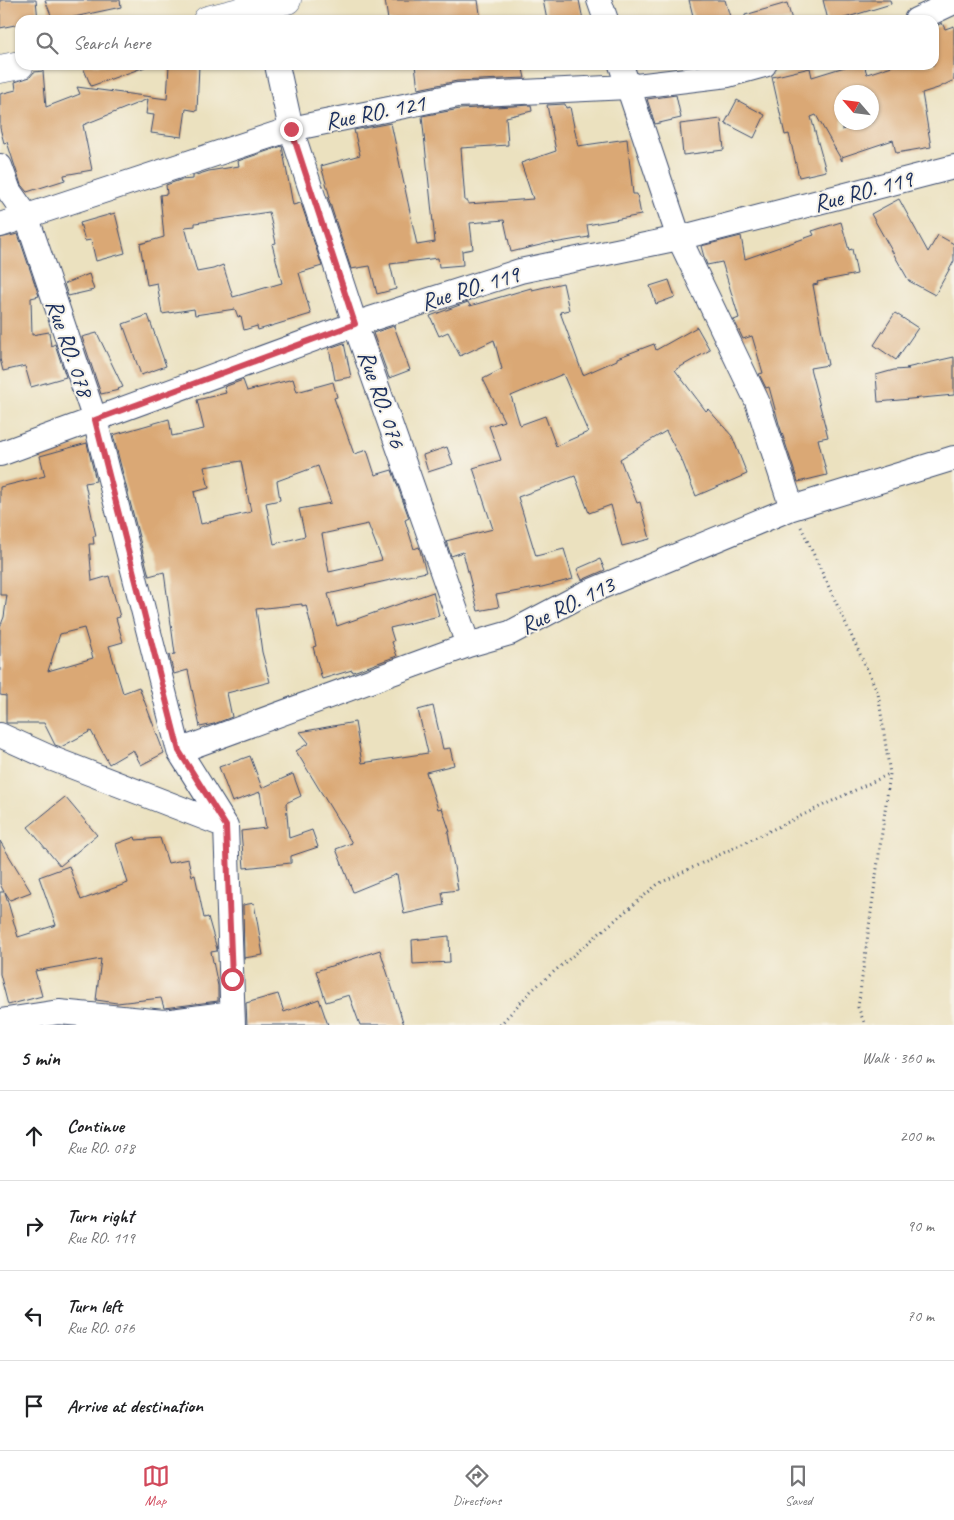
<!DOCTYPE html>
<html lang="en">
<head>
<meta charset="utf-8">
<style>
	:root { --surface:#fff; --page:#f2f2f2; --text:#202124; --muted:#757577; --line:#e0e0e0; --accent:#d1495b }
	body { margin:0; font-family:Caveat,sans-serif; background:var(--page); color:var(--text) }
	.compass { position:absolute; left:834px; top:85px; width:45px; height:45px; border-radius:50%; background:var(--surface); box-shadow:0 1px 4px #0004; rotate:298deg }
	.stop { position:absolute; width:15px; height:15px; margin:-11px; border:4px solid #d1495b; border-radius:50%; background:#fff }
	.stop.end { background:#d1495b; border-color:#fff; box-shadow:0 1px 5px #0008 }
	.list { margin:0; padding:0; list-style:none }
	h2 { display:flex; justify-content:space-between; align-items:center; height:65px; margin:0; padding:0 20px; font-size:21px }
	h2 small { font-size:16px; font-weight:400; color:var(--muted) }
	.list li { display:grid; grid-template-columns:32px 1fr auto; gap:15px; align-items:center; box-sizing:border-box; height:90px; padding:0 20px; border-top:1px solid var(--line) }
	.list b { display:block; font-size:19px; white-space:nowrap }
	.list p { margin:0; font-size:16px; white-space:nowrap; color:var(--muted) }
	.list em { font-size:16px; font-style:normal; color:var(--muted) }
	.icon { flex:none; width:28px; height:28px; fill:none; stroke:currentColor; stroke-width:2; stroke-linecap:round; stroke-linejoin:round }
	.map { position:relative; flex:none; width:954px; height:1025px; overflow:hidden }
	.search { position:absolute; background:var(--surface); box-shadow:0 1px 4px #0004; left:15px; right:15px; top:15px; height:55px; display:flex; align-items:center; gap:12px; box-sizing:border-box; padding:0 18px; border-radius:15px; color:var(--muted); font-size:19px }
	.sheet { height:425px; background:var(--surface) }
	nav { display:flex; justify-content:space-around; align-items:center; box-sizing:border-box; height:70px; border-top:1px solid var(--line); background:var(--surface); font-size:14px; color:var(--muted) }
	nav a { display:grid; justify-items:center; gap:2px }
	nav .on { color:var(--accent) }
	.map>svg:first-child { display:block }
	.building { fill:#daa874; fill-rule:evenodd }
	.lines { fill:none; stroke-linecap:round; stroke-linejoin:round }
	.minor-casing { stroke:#3a4a6d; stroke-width:26 }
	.tertiary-casing { stroke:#3a4a6d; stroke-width:29 }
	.path { stroke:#3a4a6d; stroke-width:3; stroke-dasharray:1 4; stroke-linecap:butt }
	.minor { stroke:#fff; stroke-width:24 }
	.tertiary { stroke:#fff; stroke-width:28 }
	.route { stroke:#d1495b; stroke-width:6 }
	.labels { text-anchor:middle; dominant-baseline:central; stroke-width:4; stroke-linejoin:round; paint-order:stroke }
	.street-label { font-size:24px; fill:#1b2f5e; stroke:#f7f3e8 }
</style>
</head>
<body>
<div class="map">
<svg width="954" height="1025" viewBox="0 0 954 1025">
	<rect width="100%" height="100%" fill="#f7f3e8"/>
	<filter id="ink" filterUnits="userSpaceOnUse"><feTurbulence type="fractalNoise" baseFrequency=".02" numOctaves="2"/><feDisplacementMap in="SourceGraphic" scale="10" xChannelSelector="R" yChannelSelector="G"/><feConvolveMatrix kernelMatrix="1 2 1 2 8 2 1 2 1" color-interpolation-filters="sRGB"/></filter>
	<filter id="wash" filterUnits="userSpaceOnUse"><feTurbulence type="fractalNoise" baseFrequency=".0096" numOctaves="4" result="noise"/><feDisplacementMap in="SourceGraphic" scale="20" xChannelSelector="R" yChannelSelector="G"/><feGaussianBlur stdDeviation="1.12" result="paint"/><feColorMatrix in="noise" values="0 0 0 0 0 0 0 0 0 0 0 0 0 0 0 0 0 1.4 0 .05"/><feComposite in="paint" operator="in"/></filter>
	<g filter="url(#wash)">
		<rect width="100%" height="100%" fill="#ebe1bf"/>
		<g id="blocks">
			<!-- building -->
			<path class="building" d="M0,0H36L38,20H20V24L0,28Z
				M45,0H120L121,7L60,20H53Z
				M385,0H478L481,20H388Z
				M543,0H579L583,20H547Z
				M689,0H725L731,20H694Z
				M823,0H890L891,4L838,20H828Z
				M787,3L792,20H745V15Z
				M942,23L945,29L954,26V80L938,88L922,93L931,147L896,153L893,140L842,157V161L816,115L811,117L826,171L799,177L789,134L785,135L772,77L810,68L812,77L851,65H864L867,74L895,65H934V27ZM842,92H872V122H863L842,130Z
				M82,65H144L145,67L91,86Z
				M169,65H199L197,111L186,109L182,137L151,133L154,115L146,114L148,99L83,125L92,170L64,175L65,180L27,192L21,185L7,142L4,143L0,128V94L16,90L15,82L30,77L34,72L43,71L46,107L80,94L77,87L167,99Z
				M415,65H522L525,78L457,81L418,89Z
				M676,95L681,118L655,124L647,99Z
				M737,100L765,115L754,138L725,123Z
				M565,104L566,108L570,107L578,146L627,139L633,194H637L641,215L587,225L589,237L554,243L553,242L511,252L504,220L470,223L473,249L462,251L463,265L439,267L438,258L390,264L396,289L377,294L370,266L351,269L328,197H330L321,166L360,155L354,130L391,123L417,245L435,242L422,116L460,109L531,105L532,111L506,117L508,145L461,148L465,201H468V204L533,199L521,163L556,151L547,105Z
				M721,119L724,150L683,155L680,124Z
				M282,146L293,205L301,203L322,266L299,273L311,314L258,330L257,326L244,330L241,316L238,317L235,309L195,315L194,309L162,314L157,283L147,285L140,244L164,237L160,195L167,194L166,185L180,180L193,179V176L209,171L239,166L238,161ZM269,212L276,243L272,244L282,283L233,297L223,265L213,269L197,272L185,227L195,226V223Z
				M899,199L928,252L938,235L954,244V261L935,295L909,281L871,214Z
				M115,213L125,253L96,261L91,240L85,241L80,223Z
				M841,222L849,250L852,249L857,274L817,282L818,284L813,285L828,365L810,368L828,437L818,439L827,475L798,482L779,424L769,387L766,388L759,374L763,373L752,336L743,339L734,320L739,318L722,262L707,265L704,257L701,246L741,236L745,259L814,235L812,231Z
				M18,234L39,296L31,298L32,335L49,332L51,346L55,344L66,377L31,387L25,366L3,371L0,359V238Z
				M89,274L94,290L68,296L64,284Z
				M669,280L675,297L656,304L650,286Z
				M563,283L569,310L560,312L583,375L617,360V358L654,344L656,350L697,327L710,350L675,370L706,411L708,409L732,436L747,474L696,496L683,463L666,431L620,459L637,503L640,502L650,539L622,546L611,505L589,513L575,476L518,497L536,556L564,549L573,579L542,587L496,595L499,607L478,611L463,552L451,556L446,541L493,529L473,468L501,460L489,426L504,421L483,379L502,369L494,340L460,356L448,332L439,336L430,316L468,302L470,306L531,288L532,290ZM563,374L588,432L556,446L545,416L520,425L511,396Z
				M895,313L918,328L896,360L874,345Z
				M148,315L166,366L141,375L123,324Z
				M394,326L410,370L389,378L373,333Z
				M97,333L123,387L118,389L119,390L101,394L82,337Z
				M344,343L351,377L335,380L329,348Z
				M954,357V395L878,402L876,375L894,370L909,369L906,368Z
				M293,379L297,392L333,382L337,397L334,398L354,454L367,450L375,475L392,470L409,518L405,520L414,549L419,547L426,572L328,594L337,626L433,592L439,616L390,628L394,641L392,642L397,656L353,672L352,670L322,679L313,647L316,646L306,605L302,606V604L256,609L262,652L270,682L227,693L232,717L214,724L200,727L188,670L174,674L169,655L175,654L164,572L149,576L113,435L169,419L172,436L204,429L197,400L226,393L224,387L243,380L247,391ZM241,461L251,512L201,524L194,492L209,488L204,467ZM318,466L331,503L299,509L305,536L274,544L266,503L280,500L277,481ZM368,524L382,560L329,572L322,534Z
				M87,443L96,481L85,483L96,536H93L94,544H89L92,581L109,576L120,617L116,618L123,642L109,646L123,693L139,687L164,753L141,765L133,750L109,764L91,731L61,747L55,745L44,723H6V696L0,695V627L4,617L7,595H0V487L45,476L40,456ZM84,628L93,658L48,671L60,634Z
				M447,447L453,464L428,472L423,455Z
				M600,559L605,570L582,580L577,569Z
				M433,706L443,749L450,748L454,765L426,772L438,809L442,808L450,832H448L458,890L442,892L444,905L404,914L397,874L353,892L336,849L352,843L296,751L309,743L300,732L355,722L362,763L428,753L418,710Z
				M250,756L262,788L293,774L301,796L286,803L289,838L312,830L318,847L291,856V863L244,868L241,831L266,828L260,792L232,802L219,767Z
				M65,797L97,835L60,866L28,827Z
				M135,837L136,840L160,838L168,863L188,859L192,876L195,875L204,918L208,917L217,949V951L211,952L218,986V1001L164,1008L161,998L117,1003L96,1000L101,959L35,971L42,996L8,1005L0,974V892H4L0,884V841L31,892L10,900L5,892L18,937L56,925L39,877L69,866L81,900L128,883L116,844Z
				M254,903L263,955L244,958L243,905Z
				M449,936L450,962L413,964L412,940Z
				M380,950L404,1025H360L349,995L326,1002L316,971Z
				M278,994L284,1012L319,999L328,1025H247L246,1003Z"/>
		</g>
	</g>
	<g filter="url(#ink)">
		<use href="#blocks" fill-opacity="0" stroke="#3a4a6d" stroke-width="1"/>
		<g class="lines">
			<defs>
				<path id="minor" d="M599,0L606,20
					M916,20L954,2
					M277,65L291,129L355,324L468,645
					M621,65L679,238L757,401L792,508
					M0,166L9,191L26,215L95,420L179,751L226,826L233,1025
					M0,225L291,129L458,95L628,87L728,75L764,65
					M0,454L355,324L520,271L679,238L954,167
					M0,735L53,759L226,826
					M179,751L468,645L510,633L584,594L792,508L954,458
					M0,1021L59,1012L164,1022L232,1013"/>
				<path id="tertiary" d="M207,20L287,0
					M0,69L20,65"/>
			</defs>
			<!-- minor casing -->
			<use href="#minor" class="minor-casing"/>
			<!-- tertiary casing -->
			<use href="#tertiary" class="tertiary-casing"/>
			<!-- path -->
			<path class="path" d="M801,527L878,693L890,774L858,1007L865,1025
				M500,1025L531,991L658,884L889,774"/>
			<!-- minor -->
			<use href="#minor" class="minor"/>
			<!-- tertiary -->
			<use href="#tertiary" class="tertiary"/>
		</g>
	</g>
	<g class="lines" filter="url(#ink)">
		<!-- route -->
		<path class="route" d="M232,979L226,826L179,751L95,420L355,324L291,129"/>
	</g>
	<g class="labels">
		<!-- street labels -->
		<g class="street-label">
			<text transform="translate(375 112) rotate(-11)">Rue RO. 121</text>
			<text transform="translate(863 191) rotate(-15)">Rue RO. 119</text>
			<text transform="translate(470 288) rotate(-17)">Rue RO. 119</text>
			<text transform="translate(70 348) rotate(71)">Rue RO. 078</text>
			<text transform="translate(382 399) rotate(71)">Rue RO. 076</text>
			<text transform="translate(567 605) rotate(-26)">Rue RO. 113</text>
		</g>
	</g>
</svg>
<svg class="compass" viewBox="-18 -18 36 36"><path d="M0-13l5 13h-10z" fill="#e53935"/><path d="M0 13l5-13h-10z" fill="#757577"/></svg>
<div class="stop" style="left:232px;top:979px"></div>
<div class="stop end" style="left:291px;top:129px"></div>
<div class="search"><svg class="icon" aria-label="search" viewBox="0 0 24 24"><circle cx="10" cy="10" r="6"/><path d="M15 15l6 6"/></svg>Search here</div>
</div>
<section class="sheet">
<h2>5 min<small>Walk · 360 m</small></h2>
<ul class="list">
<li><svg class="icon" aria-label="ahead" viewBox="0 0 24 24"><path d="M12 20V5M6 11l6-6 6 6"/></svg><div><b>Continue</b><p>Rue RO. 078</p></div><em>200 m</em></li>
<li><svg class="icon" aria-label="right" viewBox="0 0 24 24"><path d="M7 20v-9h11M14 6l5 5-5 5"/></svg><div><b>Turn right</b><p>Rue RO. 119</p></div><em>90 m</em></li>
<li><svg class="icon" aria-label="left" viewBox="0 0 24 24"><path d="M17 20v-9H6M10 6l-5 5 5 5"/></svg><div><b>Turn left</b><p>Rue RO. 076</p></div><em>70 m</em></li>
<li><svg class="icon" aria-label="arrive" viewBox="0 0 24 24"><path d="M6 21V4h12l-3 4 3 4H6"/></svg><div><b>Arrive at destination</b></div></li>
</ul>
</section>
<nav>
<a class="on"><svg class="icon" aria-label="map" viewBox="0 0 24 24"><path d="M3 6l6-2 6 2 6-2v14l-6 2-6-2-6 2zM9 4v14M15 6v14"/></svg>Map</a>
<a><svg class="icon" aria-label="directions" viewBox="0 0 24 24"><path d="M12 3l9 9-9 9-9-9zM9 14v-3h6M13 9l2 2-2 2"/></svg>Directions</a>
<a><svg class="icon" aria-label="saved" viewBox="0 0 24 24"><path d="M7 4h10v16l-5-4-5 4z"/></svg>Saved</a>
</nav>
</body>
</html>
